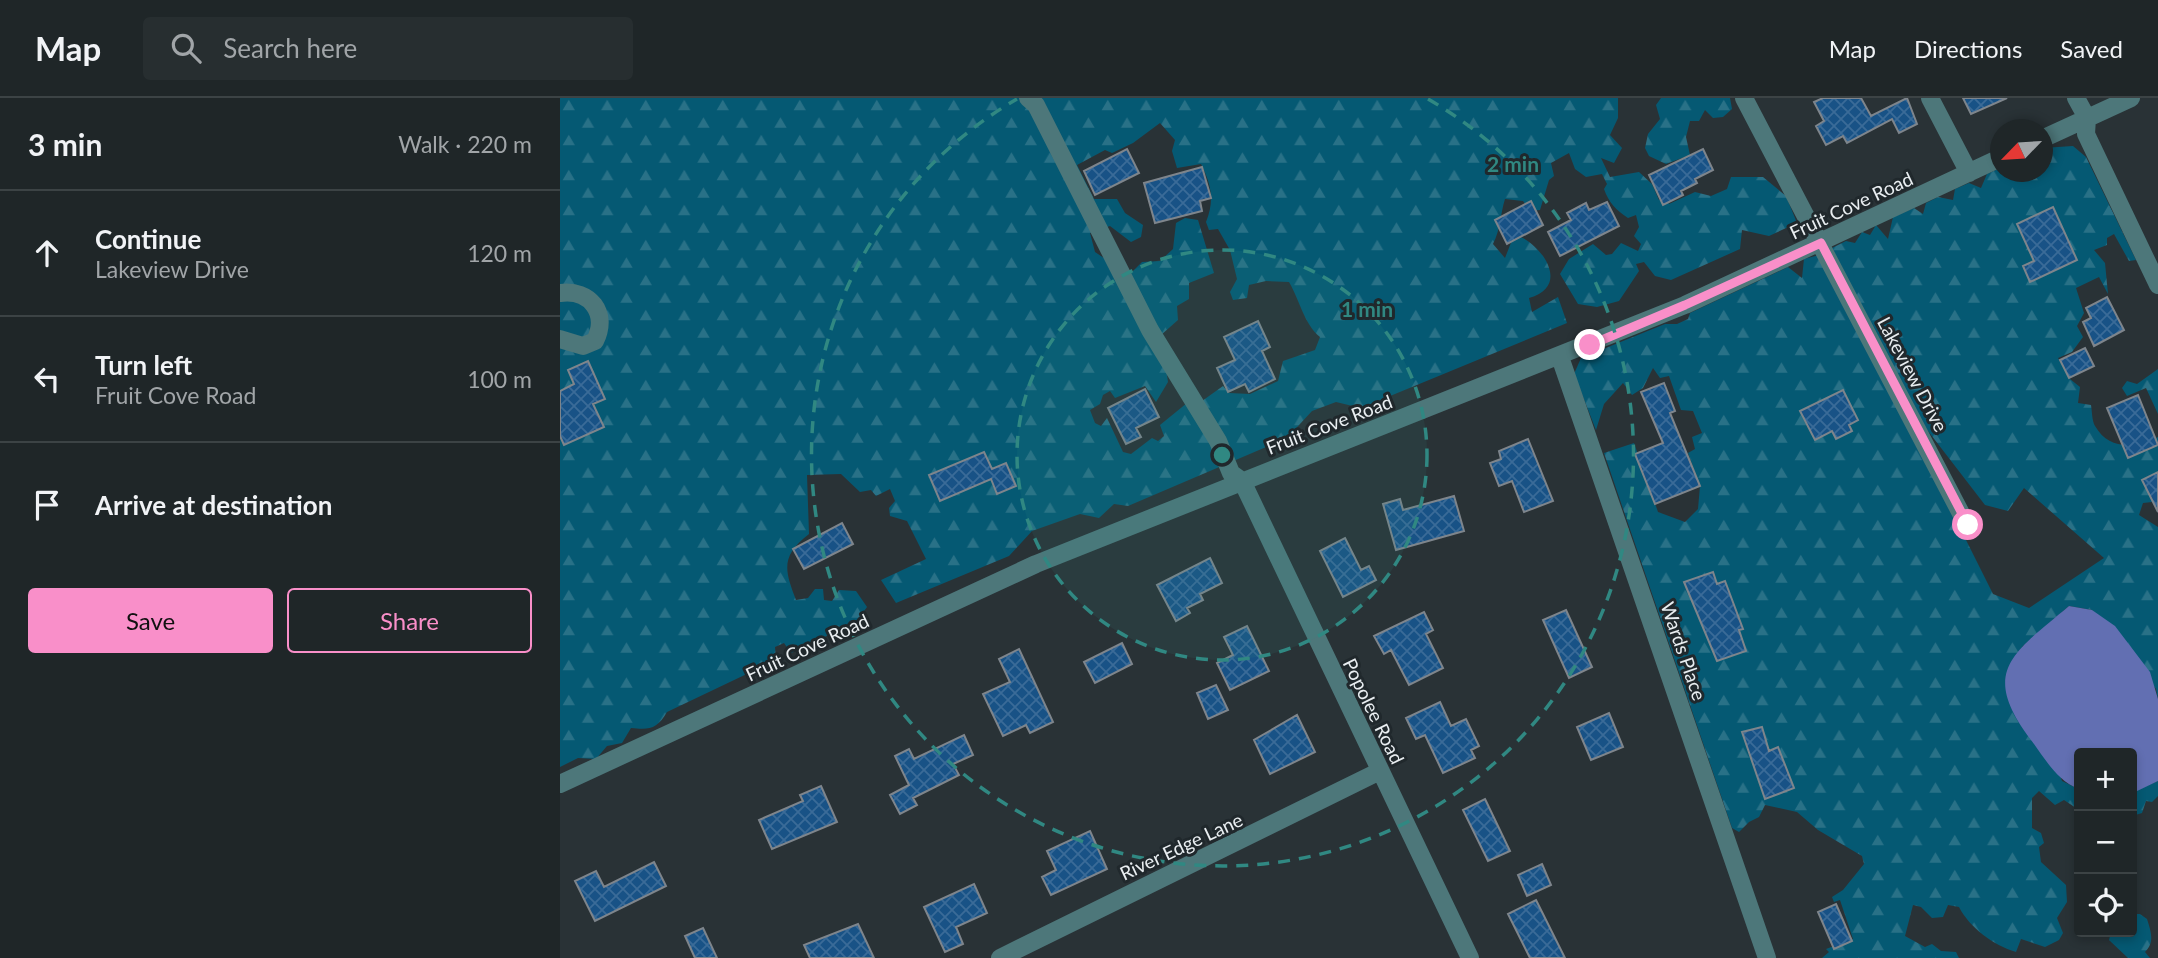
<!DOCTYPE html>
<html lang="en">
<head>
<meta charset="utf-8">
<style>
	:root { --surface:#1f2628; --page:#272e30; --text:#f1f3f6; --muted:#a1a5a8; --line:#3c4345; --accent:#f98fc9 }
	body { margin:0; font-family:Lato,sans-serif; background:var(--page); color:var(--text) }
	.controls { position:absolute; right:21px; bottom:21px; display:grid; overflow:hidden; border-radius:7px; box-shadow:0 4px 10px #0003 }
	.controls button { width:63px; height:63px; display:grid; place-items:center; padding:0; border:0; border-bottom:2px solid var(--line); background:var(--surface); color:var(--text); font:35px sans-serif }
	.compass { position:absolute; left:1430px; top:21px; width:63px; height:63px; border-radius:50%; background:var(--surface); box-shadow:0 4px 10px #0003; rotate:245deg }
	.stop { position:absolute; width:21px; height:21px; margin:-16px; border:5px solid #f98fc9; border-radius:50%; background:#fff }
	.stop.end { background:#f98fc9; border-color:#fff; box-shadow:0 2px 7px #0008 }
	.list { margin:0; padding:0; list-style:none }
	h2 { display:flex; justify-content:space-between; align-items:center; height:91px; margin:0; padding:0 28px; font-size:30px }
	h2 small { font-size:23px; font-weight:400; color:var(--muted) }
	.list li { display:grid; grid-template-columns:46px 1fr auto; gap:21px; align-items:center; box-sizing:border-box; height:126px; padding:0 28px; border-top:2px solid var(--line) }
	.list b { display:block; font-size:26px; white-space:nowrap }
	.list p { margin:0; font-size:23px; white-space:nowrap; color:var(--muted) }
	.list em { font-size:23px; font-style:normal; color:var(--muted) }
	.actions { display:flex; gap:14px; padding:21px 28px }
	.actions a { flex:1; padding:16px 0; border:2px solid var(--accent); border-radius:7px; text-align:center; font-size:24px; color:var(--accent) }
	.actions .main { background:var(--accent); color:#111 }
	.icon { flex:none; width:38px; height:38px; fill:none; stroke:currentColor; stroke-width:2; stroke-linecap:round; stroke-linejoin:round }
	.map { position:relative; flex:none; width:1598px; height:860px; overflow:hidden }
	header { display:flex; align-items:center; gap:42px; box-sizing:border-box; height:98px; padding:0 35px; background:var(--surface); border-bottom:2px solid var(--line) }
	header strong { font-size:33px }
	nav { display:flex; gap:38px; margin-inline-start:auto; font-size:24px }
	.search { width:490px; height:63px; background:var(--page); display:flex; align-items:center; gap:18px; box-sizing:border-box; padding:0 24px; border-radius:7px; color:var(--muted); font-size:26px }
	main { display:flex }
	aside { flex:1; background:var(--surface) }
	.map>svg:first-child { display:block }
	.forest { fill:url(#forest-firs); fill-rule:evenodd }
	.water { fill:#626fb2 }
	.building { fill:url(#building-cross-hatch); stroke:#7e858c; stroke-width:2 }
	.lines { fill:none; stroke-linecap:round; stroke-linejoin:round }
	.minor { stroke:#4d777a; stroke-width:18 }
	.route { stroke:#f98fc9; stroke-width:9 }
	.ring { fill:none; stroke:#308882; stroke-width:3.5; stroke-dasharray:12 9 }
	.labels { text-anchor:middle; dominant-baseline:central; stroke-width:6; stroke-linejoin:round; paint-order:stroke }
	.street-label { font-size:19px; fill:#e9eef1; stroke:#20282c }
	.centre { fill:#308882; stroke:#20282c; stroke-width:3.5 }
	.ring-label { font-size:21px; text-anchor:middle; font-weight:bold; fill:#308882; stroke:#20282c; stroke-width:6; stroke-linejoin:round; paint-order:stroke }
</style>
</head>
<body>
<header>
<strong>Map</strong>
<div class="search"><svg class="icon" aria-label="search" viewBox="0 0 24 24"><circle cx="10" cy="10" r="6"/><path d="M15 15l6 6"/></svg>Search here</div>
<nav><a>Map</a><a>Directions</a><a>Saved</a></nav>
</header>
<main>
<aside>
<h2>3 min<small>Walk · 220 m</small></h2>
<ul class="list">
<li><svg class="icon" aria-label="ahead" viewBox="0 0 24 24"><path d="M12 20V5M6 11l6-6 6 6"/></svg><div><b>Continue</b><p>Lakeview Drive</p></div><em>120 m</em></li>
<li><svg class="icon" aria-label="left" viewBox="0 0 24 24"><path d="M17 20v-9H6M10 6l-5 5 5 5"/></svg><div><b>Turn left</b><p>Fruit Cove Road</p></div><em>100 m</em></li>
<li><svg class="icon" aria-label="arrive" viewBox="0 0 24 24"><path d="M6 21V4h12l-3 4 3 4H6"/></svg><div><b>Arrive at destination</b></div></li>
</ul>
<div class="actions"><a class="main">Save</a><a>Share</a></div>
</aside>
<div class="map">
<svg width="1598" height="860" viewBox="0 0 1598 860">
	<defs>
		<pattern id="forest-firs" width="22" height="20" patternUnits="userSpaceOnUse" patternTransform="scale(1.75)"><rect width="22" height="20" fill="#055973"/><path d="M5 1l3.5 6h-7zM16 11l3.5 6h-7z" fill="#297187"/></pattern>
		<pattern id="building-cross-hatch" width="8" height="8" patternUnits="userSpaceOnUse" patternTransform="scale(1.75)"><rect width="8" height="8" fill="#185286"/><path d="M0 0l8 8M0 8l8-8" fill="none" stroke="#3a6b98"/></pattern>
	</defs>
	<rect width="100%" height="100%" fill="#293236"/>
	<!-- forest -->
	<path class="forest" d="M0,0H1058V20L1050,37L1062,50L1054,65L1041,60L1050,79L1079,74L1092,86L1099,102L1106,101L1109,106L1135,94L1151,98L1167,91L1171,79H1203L1226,98L1237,125L1209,138L1182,132L1180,151L1111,182L1095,178L1084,164L1076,166L1079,173L1059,203L1037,209L1018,206L1000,176L1009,161L1033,146L1046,157L1052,156L1061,145L1078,153L1081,146L1074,138L1079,129L1076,117L1068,120C1056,112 1049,105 1044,91L1047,86L1042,76L1026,79L1015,71L1009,55L991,65L994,78L989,82L980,112L970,113L963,103L945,101C940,117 941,130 933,146L945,160L954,137C976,140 1015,187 969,200L972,214L998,199L1007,225L801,310L776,304L752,313L727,340L568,408L554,406L539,420L520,416L472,433L449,458L336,505L321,482L366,461L347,423L330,418L329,410L335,403L330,391L316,398L311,392L300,394L281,376L247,377L249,436C221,458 224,471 236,502L248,500L255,491H263L264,502L272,503L279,492L296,493L307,509L296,524L231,555L224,545L215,549L216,562L107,614C97,631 90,632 71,630L62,645L47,648L36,661L18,660L0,669ZM600,25L615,42L612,53L617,70L641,66C651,86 655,102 646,124L649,132L658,131L670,152L677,181L670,194L673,202L687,200L689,187L706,183L729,184C740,203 744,226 760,239L755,252L723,263L718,283L690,296L669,295L663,288L642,303L627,305L600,327L604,338L598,343L592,340L571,356L563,354L547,320L541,328L535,325L530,312L540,306L543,297L550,293L555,300L585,288L596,304L608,284L601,237L618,222L617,208L629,201V185L654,175L638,122L625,120L616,125L613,151L600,163L582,164L569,177L535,154L530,135L550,128L571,144L581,139L583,127L565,115L557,101H534L517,67L545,52L552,55L573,45Z
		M1101,0H1170L1172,11L1163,19L1153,20L1145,12L1139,23H1130L1126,39L1130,57L1106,66L1089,58L1085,50L1088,36L1100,21L1096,7Z
		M1513,48L1526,59L1576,162L1569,163L1554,136L1547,140V147L1534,152L1545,165L1548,196L1539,179L1516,190L1524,215L1517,228L1523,239L1512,254L1498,260L1510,281L1520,289L1518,305L1531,307C1532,313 1532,323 1535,328C1550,354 1577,349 1598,339V397L1592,395V404L1583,405L1579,417L1598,429V601L1596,591L1532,512L1509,508L1462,549L1502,683L1519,691V712L1504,702L1495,707L1479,693L1472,700V730L1481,735L1484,745L1479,749L1481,764L1506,787L1507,804L1497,820L1503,835L1499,842L1485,849L1461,841L1456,854C1433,847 1410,830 1399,809L1388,807L1383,819L1372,820L1361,809L1353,807L1345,838L1365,849L1372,846L1381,853L1396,854L1399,860H1262L1269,854L1266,851L1293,841L1280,802L1274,804L1272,799L1283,792L1304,766L1302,758L1258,732L1237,714L1205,707L1199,719L1189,724L1179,734L1172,730L1044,355L1074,345L1098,414L1125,424L1138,411L1140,388L1128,355L1135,351L1132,339L1142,335L1133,313L1121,312L1109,278L1100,280L1093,270L1083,290L1072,297L1063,285L1044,306L1036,332L1014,276L1021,260L1105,226H1117L1128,221L1130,215L1228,169L1242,180L1244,161L1263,156L1433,496L1469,510L1544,460L1464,390L1448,413L1425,407L1358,320L1270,151L1286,143L1295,145L1302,134L1310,137L1316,127L1328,141L1333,119L1354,110L1363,116L1366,105L1378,99L1393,102L1395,91L1409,85L1421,90L1427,76L1440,70V74H1482L1483,50Z
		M1598,271V316L1586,290L1567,298L1562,290L1567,283L1577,286Z
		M1598,683V698L1592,704L1586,703L1582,715L1572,718V694Z
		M1572,816H1580L1587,821C1591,834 1595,844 1585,854L1590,860H1568L1549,842L1551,834H1572Z"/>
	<!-- water -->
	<path class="water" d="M1509,508L1532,512L1555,528L1590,574L1598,601V683L1575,694H1572V655H1519V691C1498,683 1487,664 1474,646C1418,574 1451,557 1509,508Z"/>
	<!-- building -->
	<path class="building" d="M1263,0H1301L1311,18L1347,0L1357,26L1339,35L1332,21L1287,45L1283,38L1266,47L1256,28L1264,23L1254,4Z
		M1403,0H1447L1411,16Z
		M567,51L579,75L535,97L524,73Z
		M1143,51L1153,72L1135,81L1137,85L1121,93L1123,97L1103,107L1089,77Z
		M642,69L651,100L640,103L642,113L595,125L584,85Z
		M971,103L983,127L947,146L935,122Z
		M1047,104L1059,128L1000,158L988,134L1011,122L1007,115L1026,105L1029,112Z
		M1493,109L1517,162L1470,184L1463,168L1474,163L1457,126Z
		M1547,199L1564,232L1534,248L1523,224L1531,220L1526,210Z
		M698,223L710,249L702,253L715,281L689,294L685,286L668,294L657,270L675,262L664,239Z
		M1525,250L1534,268L1509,280L1500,262Z
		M28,263L45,301L33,306L44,329L4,347L0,338V293L14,286L8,272Z
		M1104,285L1115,313L1110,315L1140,388L1095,406L1075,356L1103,345L1081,294Z
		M585,291L599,319L576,330L581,339L566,346L548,310Z
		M1283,292L1298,322L1289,327L1292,333L1276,341L1272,333L1255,342L1240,313Z
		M1578,297L1598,347L1568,360L1547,310Z
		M968,341L993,403L964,414L952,383L939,388L930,365L941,361L939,353Z
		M424,354L432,371L446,365L456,388L437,396L431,381L380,403L369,377Z
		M1598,374V414L1582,382Z
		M894,398L904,433L836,452L823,406L840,401L843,412Z
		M282,425L293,446L244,471L233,451Z
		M785,440L801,472L809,468L816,482L783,499L760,453Z
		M650,460L662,485L640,496L643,502L627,510L630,515L616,523L597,487Z
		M1153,474L1157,486L1165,483L1183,531L1179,532L1186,553L1157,563L1124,484Z
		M1006,512L1032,569L1009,580L983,522Z
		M864,514L873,532L866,536L883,570L849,587L831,552L824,556L814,538Z
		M687,528L709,573L670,592L657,565L673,557L664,539Z
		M562,545L572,566L535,585L524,564Z
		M459,551L493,624L470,635L466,627L443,638L423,596L450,584L439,561Z
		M656,587L668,612L648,621L637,595Z
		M880,604L891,628L906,621L919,648L911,652L915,660L883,675L865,637L856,641L846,620Z
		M1049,615L1063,649L1031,662L1017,629Z
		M737,617L755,654L710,676L694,642Z
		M1202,629L1209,653L1218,649L1234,690L1205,701L1182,634Z
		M404,637L413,657L393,666L399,677L353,700L357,707L340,716L330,697L349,687L335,658L349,651L354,661Z
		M261,688L277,724L212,751L199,722L243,703L240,697Z
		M925,701L950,753L928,763L903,712Z
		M530,733L547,771L491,797L482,779L496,772L487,753Z
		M94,764L106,788L35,823L15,783L36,773L44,789Z
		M982,766L991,787L967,798L958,777Z
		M414,786L427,815L396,829L403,846L385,854L364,809Z
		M976,802L1005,860H970L948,816Z
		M1276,806L1292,843L1274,851L1258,814Z
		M298,826L314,860H250L244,847Z
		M143,830L157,860H135L125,838Z"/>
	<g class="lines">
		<!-- minor -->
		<path class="minor" d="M468,0L476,7L590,232L658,343L671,375L682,383L910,860
			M1184,0L1407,427
			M1370,0L1409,75
			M1516,0L1527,20L1526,36L1598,187
			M1482,41L1571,0
			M0,195C30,191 49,215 35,243L23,248L0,241
			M1000,259L1207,860
			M0,686L476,466L1125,207L1440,60
			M440,860L820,673"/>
	</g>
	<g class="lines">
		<!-- route -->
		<path class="route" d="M1030,247L1125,207L1261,145L1408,427"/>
	</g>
	<!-- distance rings -->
	<circle cx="662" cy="357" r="205" fill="#308882" fill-opacity=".12"/>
	<g class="ring">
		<circle cx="662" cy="357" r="205"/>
		<path d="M868 1A411 411 0 1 1 457 1"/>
	</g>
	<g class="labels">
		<!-- street labels -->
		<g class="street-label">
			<text transform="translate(1291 107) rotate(-25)">Fruit Cove Road</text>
			<text transform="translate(1353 276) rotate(62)">Lakeview Drive</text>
			<text transform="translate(769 326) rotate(-21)">Fruit Cove Road</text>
			<text transform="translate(247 549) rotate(-25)">Fruit Cove Road</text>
			<text transform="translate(1124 553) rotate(71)">Wards Place</text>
			<text transform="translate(814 613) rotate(64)">Popolee Road</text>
			<text transform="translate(621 748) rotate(-25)">River Edge Lane</text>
		</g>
	</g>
	<circle cx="662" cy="357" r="10" class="centre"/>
	<g class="ring-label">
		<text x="953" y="74">2 min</text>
		<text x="807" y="219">1 min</text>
	</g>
</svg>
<div class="controls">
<button>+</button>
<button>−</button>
<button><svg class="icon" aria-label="locate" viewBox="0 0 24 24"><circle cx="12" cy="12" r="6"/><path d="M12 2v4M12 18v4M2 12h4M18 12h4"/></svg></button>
</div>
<svg class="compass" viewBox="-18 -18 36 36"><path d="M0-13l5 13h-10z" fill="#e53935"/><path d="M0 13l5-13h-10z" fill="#a1a5a8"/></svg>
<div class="stop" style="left:1408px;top:427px"></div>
<div class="stop end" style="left:1030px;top:247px"></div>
</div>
</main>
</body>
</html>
